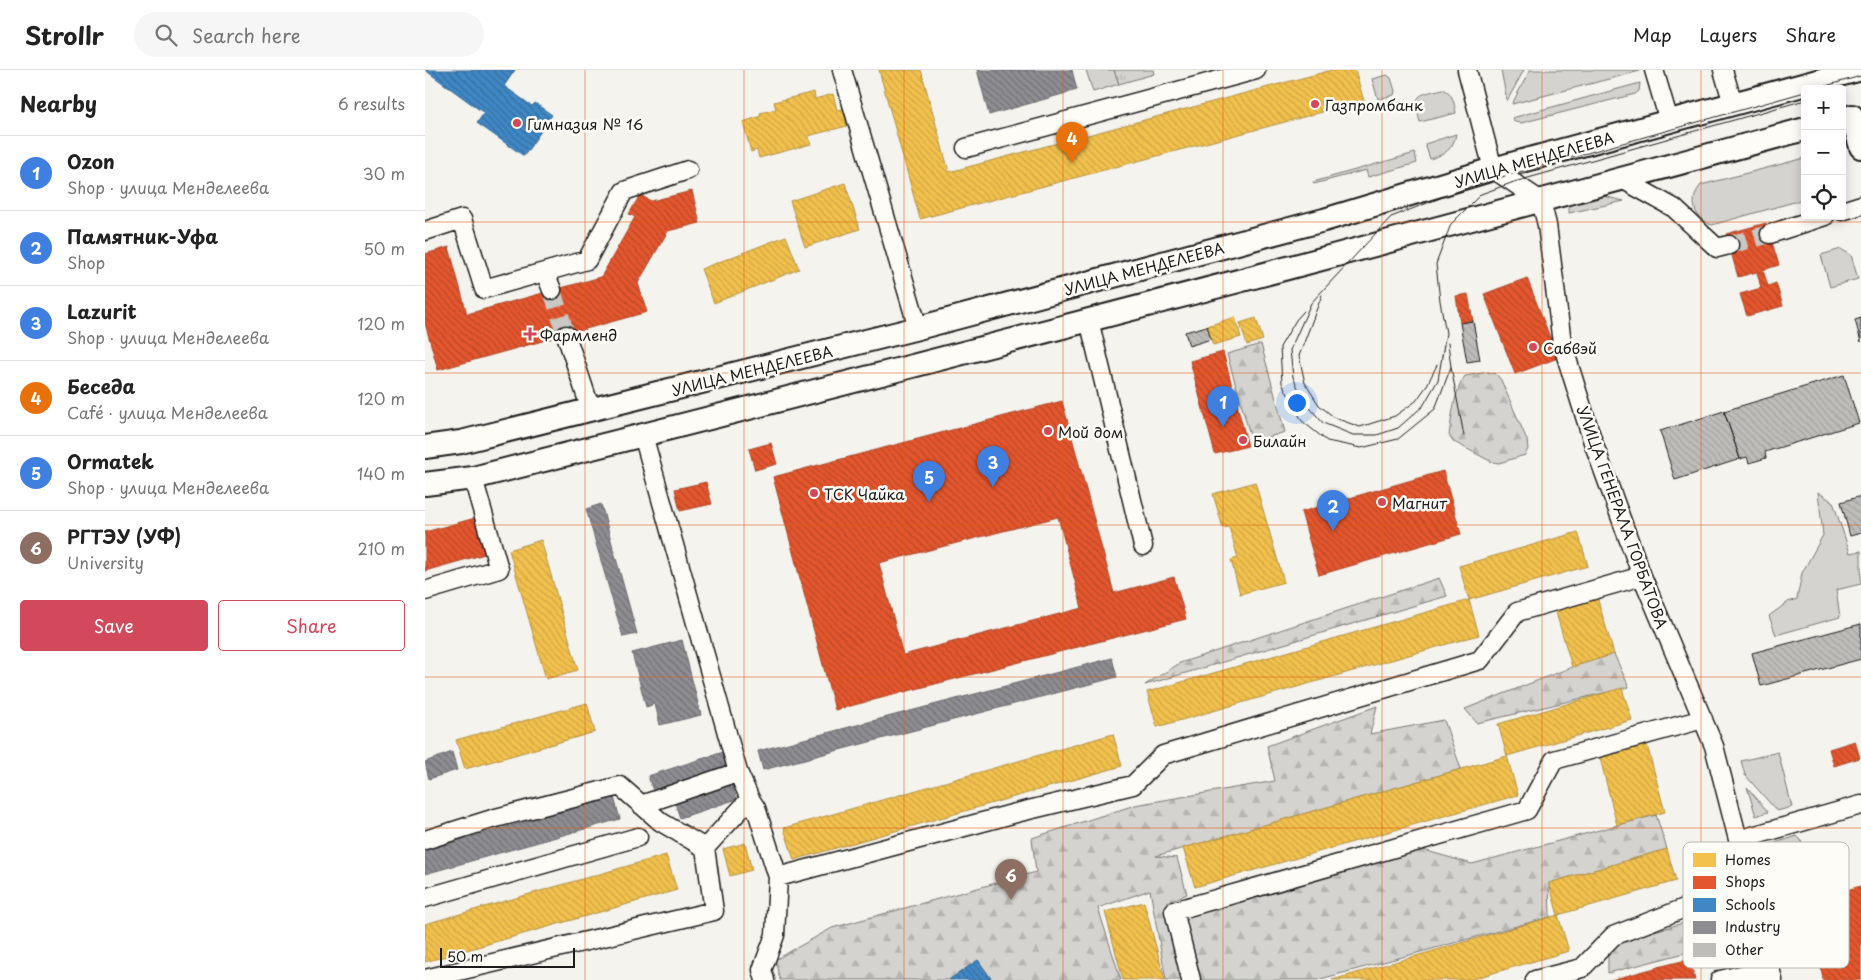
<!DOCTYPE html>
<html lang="en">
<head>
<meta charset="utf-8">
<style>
	:root { --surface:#fff; --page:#f6f6f6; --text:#222; --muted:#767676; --line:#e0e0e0; --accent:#d1495b }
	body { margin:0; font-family:"Playpen Sans",sans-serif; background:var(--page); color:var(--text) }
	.controls { position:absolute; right:15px; top:15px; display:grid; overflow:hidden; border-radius:5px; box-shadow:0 2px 12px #0003 }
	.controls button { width:45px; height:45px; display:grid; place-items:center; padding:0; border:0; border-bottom:1px solid var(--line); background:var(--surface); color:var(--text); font:25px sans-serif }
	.scale { position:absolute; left:15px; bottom:12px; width:135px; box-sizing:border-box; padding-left:5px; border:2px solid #1c1c1c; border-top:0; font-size:14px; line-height:18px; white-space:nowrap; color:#1c1c1c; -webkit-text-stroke:4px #fdfcf7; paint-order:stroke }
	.you { position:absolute; left:871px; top:332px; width:18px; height:18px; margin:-12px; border:4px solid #fff; border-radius:50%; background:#1a73e8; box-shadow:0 0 0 8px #1a73e833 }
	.badge { display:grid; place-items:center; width:32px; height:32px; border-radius:50%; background:var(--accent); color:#fff; font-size:16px; font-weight:700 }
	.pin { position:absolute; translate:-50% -41px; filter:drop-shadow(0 1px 2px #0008) }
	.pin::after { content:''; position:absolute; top:26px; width:18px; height:15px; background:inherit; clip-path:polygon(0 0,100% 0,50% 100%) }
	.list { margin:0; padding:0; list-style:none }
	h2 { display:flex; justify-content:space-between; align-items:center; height:65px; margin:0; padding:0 20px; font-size:21px }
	h2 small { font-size:16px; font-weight:400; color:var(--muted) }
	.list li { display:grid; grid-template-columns:32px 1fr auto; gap:15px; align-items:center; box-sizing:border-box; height:75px; padding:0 20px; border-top:1px solid var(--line) }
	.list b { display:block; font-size:19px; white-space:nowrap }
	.list p { margin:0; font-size:16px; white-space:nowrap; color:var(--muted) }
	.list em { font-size:16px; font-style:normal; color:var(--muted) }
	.actions { display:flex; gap:10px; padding:15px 20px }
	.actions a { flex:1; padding:11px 0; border:1px solid var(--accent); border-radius:5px; text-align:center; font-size:18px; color:var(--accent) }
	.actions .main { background:var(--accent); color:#fff }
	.icon { flex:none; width:28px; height:28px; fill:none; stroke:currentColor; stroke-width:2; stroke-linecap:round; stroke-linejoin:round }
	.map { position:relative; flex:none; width:1436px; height:910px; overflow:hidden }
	header { display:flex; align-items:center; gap:30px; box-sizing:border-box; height:70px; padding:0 25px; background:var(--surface); border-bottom:1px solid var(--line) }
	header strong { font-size:24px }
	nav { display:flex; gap:28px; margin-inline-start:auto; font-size:18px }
	.search { width:350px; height:45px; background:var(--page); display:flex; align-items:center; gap:12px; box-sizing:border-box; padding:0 18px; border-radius:28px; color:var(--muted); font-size:19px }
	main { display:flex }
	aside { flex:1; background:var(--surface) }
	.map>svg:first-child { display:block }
	.grass { fill:#d4d3cf; stroke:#787876 }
	.forest { fill:url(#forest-firs); stroke:#787876 }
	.park { fill:url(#park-tufts); stroke:#787876 }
	.homes { fill:url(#homes-back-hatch); stroke:#b2903f }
	.shops { fill:url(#shops-back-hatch); stroke:#a84529; fill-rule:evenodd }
	.schools { fill:url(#schools-back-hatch); stroke:#346892 }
	.industry { fill:url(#industry-back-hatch); stroke:#6b6b6f }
	.building { fill:url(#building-back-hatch); stroke:#1c1c1c }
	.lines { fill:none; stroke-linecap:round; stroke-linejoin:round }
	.minor-tunnel { stroke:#c9c8c4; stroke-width:18; stroke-dasharray:18 9; stroke-linecap:butt }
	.minor-casing { stroke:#1c1c1c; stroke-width:21 }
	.major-casing { stroke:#1c1c1c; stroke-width:26 }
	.minor { stroke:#fdfcf7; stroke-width:18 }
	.major { stroke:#fdfcf7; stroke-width:22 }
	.tram { stroke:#1c1c1c; stroke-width:1 }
	.grid { fill:none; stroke:#e8590c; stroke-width:1; stroke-opacity:0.55 }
	.poi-dot { fill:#d1495b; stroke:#fdfcf7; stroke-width:2 }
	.labels { text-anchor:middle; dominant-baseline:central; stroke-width:5; stroke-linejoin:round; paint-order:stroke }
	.poi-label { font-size:15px; fill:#1c1c1c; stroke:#fdfcf7; text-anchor:start }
	.street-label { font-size:15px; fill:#1c1c1c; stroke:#fdfcf7 }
	.key { fill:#fdfcf7; stroke:#bab9b5; stroke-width:1 }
	.key-label { font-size:14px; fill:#1c1c1c }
</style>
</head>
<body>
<header>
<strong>Strollr</strong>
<div class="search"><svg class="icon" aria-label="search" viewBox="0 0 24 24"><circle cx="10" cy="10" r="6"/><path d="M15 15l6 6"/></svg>Search here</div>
<nav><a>Map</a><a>Layers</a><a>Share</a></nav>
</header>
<main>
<aside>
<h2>Nearby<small>6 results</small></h2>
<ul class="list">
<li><span class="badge" style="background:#3f7fe0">1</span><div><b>Ozon</b><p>Shop · улица Менделеева</p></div><em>30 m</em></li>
<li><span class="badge" style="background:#3f7fe0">2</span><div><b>Памятник-Уфа</b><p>Shop</p></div><em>50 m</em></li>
<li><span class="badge" style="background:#3f7fe0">3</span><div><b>Lazurit</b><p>Shop · улица Менделеева</p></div><em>120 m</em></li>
<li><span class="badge" style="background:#e8710a">4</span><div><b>Беседа</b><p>Café · улица Менделеева</p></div><em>120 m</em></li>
<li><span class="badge" style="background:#3f7fe0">5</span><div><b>Ormatek</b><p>Shop · улица Менделеева</p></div><em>140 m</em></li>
<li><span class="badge" style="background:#8d6e63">6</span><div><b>РГТЭУ (УФ)</b><p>University</p></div><em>210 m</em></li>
</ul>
<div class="actions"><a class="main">Save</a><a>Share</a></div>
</aside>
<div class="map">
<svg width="1436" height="910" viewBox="0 0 1436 910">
	<defs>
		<pattern id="forest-firs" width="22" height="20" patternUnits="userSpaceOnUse" patternTransform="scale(1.25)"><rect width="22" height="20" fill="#d4d3cf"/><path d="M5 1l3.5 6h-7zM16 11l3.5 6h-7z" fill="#b5b5b1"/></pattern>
		<pattern id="park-tufts" width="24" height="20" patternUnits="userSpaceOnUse" patternTransform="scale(1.25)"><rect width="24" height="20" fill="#d4d3cf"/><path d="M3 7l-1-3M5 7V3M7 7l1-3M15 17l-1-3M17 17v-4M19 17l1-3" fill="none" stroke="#b5b5b1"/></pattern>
		<pattern id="homes-back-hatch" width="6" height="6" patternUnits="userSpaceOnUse" patternTransform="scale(1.25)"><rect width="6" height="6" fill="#f2c14e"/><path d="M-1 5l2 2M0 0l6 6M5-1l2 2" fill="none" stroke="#cfa544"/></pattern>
		<pattern id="shops-back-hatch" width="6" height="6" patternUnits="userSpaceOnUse" patternTransform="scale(1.25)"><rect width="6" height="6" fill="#e4572e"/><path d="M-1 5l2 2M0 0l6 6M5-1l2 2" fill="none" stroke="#b84726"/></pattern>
		<pattern id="schools-back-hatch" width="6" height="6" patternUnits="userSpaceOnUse" patternTransform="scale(1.25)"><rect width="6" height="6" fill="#3f88c5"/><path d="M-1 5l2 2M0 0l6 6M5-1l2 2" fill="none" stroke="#346e9f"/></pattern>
		<pattern id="industry-back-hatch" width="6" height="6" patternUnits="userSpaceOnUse" patternTransform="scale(1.25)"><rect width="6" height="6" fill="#8d8d92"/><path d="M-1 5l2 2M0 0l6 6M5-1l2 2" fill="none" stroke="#727276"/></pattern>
		<pattern id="building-back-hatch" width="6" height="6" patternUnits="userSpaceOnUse" patternTransform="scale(1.25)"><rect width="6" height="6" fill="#bebdba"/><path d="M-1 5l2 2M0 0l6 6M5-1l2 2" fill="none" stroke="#a3a29f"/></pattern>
	</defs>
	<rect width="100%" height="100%" fill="#f4f3ee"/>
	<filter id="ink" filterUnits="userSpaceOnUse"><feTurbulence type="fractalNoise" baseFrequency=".02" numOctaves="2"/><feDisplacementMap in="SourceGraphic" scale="10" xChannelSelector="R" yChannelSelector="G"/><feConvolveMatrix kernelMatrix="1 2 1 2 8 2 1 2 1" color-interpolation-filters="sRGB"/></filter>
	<g filter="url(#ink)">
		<!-- grass -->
		<path class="grass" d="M661,0H689L694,14L668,22Z
			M1076,0H1099L1082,31Z
			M1105,0H1215V1L1087,34Z
			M962,5L966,8L970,21L969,25L953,29L947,9Z
			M1215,13L1214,21L1210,24L1096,53L1090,52L1087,48Z
			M1018,19C1028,23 1029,33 1031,43L995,52C987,24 992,25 1018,19Z
			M1031,64C1028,80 1020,84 1005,89L1000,74Z
			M990,83L992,93L943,107L941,100L889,114L888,112Z
			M1380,88V133L1376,131L1369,132L1287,155C1269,149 1263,130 1276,115Z
			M1178,126L1199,131L1144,143V137L1147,135Z
			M1416,179L1426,185L1433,209L1405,217L1396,185Z
			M1393,422L1408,432L1425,483L1436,481V514L1411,520L1415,547L1351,565L1344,546L1363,532L1372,529L1377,503L1398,465Z
			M1353,682L1367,737L1352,741L1320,705L1316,691Z
			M1322,717L1343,742L1331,746Z
			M1372,766L1376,770L1388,809L1381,811L1370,775L1344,782L1359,833L1349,836L1334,782L1335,778Z"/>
		<!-- forest -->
		<path class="forest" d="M836,274L860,362L827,372L802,284Z
			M1063,302L1071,304L1076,310L1102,370L1103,379L1100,385L1074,393L1067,392L1029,372L1024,365C1027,346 1029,322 1040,306Z
			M1014,508L1022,526L720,615L755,593Z
			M1189,584L1204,617L1052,653L1040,639L1147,597Z
			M952,636L945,664L1019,650L1036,699L731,786L752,788L762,824L742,832L772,901L749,841L995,779L1047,794L1231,745L1242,779L1124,813L1125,847L892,910H741L725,820L673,838L696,910H567L553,890L524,910H355L350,890L407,858L611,802L607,768L710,735L850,711L842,676Z
			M1269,850L1279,864L1275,879L1183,903V881L1190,872Z"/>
		<!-- park -->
		<path class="park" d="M689,0H728L729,4L694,14Z"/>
		<!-- homes -->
		<path class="homes" d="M454,0H496L524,102L907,0H930L939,31L495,149Z
			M389,22L390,29L408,24L412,40L418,39L422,56L383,66L386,74L334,88L332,80L326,82L318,52L336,46L335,43L351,39L349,32Z
			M420,113L435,159L380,177L365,131Z
			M361,166L374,199L289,233L276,199Z
			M810,247L816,267L788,275L782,256Z
			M831,248L838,270L822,275L815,253Z
			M830,412L859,512L815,524L806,490L813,488L804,457L798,458L788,424Z
			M1153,462L1163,496L1044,530L1034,496Z
			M116,470L153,600L121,609L84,480Z
			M1172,527L1189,584L1147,597L1130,539Z
			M1044,530L1054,565L732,657L722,622Z
			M1197,618L1207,650L1082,686L1073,654Z
			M162,633L170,662L40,699L31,670Z
			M688,664L697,696L369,790L359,758Z
			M1222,675L1240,742L1192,755L1175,688Z
			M1082,686L1093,725L770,817L758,778Z
			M320,773L327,800L305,806L298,779Z
			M1242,779L1251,811L1133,845L1124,813Z
			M241,785L252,820L0,892V854Z
			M719,832L740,910H698L680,842Z
			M1133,845L1144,881L1044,910H907Z"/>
		<!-- shops -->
		<path class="shops" d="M267,121L275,153L243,161L213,213L222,242L13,300L0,253V184L24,177L42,244L176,207L210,147L204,144L215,125L226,131Z
			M1341,153L1354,195L1338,200L1343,216L1351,213L1358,236L1322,246L1315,224L1336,218L1332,202L1313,207L1301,164Z
			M1102,208L1133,288L1090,304L1059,224Z
			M1043,224L1048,251L1035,253L1031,226Z
			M798,282L823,376L790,384L765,291Z
			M637,331L689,523L749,507L761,549L410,640L348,407ZM633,447L657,538L478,585L454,493Z
			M346,373L352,394L330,400L324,379Z
			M1018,401L1036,464L894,505L876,442Z
			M281,412L287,434L255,441L250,419Z
			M50,448L60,484L0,501V462Z
			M1430,671L1435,688L1409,696L1404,679Z
			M1436,816V910H1398L1389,851L1398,849L1392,828Z
			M1265,889L1270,910H1186L1241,895Z"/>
		<!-- schools -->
		<path class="schools" d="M0,0H90L79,16L107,36L110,33L127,45L99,86L52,53L59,43Z
			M553,890L567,910H524Z"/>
		<!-- industry -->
		<path class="industry" d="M552,0H647L652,20L564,45Z
			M176,434L212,564L198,567L161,439Z
			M257,570L276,645L235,655L230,634L221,637L207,583Z
			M687,588L692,607L338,700L333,681Z
			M27,682L32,700L4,709L0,692Z
			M298,682L303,696L228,721L223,706Z
			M306,712L312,729L255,748L249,730Z
			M189,727L195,749L0,804V780Z"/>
		<!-- building -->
		<path class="building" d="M1436,248V272L1430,250Z
			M1048,251L1055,290L1042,292L1035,253Z
			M782,256L786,269L764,276L760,262Z
			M1419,305L1434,353L1340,382L1341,388L1324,393L1322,387L1315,389L1299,341Z
			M1299,341L1315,389L1250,410L1235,361Z
			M1436,426V463L1425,466L1416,432Z
			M1436,554V589L1336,616L1327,583Z"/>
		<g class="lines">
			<!-- minor-tunnel -->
			<path class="minor-tunnel" d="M1304,175L1345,164
				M127,220L141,265"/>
			<defs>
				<path id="minor" d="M417,0L493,258
					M1042,0L1068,99L1116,131L1122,155L1137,273L1168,372L1217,506L1289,676L1327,824L1348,910
					M1229,0L1244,51
					M1298,0L1308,34
					M541,78L831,0
					M1197,109L1249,138L1292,178L1304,175
					M1417,141L1436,135
					M0,161L37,149L59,219L162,190L199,121L263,100
					M1345,164L1400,146
					M120,202L127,220
					M664,250L718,476
					M141,265L166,340
					M0,521L74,499L48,408
					M325,729L331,738L353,807L591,743L708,715L738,685L1055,590L1092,542L1217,506
					M216,735L313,702
					M0,770L67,749L195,716L236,752L280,778
					M1313,770L1436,735
					M0,828L213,767
					M0,909L289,841L280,778L325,729L313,702L218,365
					M340,910L337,900L350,865L353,807
					M766,910L749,841L1102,740L1129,690L1278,649
					M1110,910L1157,898L1188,866L1270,834L1327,824
					M1295,910L1346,898"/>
				<path id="major" d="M1427,46L1436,77
					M0,377L36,372L493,258L899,150L1068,99L1433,0
					M0,414L48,408C493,296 937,180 1380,59"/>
			</defs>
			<!-- minor casing -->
			<use href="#minor" class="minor-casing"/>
			<!-- major casing -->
			<use href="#major" class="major-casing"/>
			<!-- minor -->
			<use href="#minor" class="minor"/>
			<!-- major -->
			<use href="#major" class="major"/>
			<!-- tram -->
			<path class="tram" d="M1390,19L1436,6
				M1380,22L1080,106L1044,117L966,147L886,233L865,280L868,307L879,331L898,353L928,365H952L973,358L998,336L1013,310L1021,263L1015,231L1011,194L1026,154L1056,124L1089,112L1380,30
				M897,225L874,286L880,313L894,335L910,348L935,357L970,346L991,331L1001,317L1012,295
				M879,241L871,250L855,277L857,313L877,351L902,371L936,378L973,369L1010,339L1026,297L1023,273
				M1026,297L1039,366"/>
		</g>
	</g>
	<!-- grid -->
	<path class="grid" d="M160,0V910M319,0V910M479,0V910M638,0V910M798,0V910M957,0V910M1117,0V910M1276,0V910M0,152H1436M0,303H1436M0,455H1436M0,607H1436M0,758H1436"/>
	<!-- markers -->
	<g class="poi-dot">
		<circle cx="890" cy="34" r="5"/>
		<circle cx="92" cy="53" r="5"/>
		<path d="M102.5 256.5h5v5h5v5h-5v5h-5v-5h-5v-5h5z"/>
		<circle cx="1108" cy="277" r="5"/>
		<circle cx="623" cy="361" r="5"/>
		<circle cx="818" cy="370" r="5"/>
		<circle cx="389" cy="423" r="5"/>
		<circle cx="957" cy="432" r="5"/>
	</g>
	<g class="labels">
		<!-- poi labels -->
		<g class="poi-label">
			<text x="900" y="34">Газпромбанк</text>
			<text x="102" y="53">Гимназия № 16</text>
			<text x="115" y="264">Фармленд</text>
			<text x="1118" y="277">Сабвэй</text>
			<text x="633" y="361">Мой дом</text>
			<text x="828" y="370">Билайн</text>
			<text x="399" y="423">ТСК Чайка</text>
			<text x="967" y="432">Магнит</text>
		</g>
		<!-- street labels -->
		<g class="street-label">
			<text transform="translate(1109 89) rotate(-16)">УЛИЦА МЕНДЕЛЕЕВА</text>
			<text transform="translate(719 198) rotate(-15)">УЛИЦА МЕНДЕЛЕЕВА</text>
			<text transform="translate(327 300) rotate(-14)">УЛИЦА МЕНДЕЛЕЕВА</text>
			<text transform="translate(1198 447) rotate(70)">УЛИЦА ГЕНЕРАЛА ГОРБАТОВА</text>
		</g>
	</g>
	<!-- legend -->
	<rect x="1258" y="772" width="166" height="126" rx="8" class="key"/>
	<rect x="1268" y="783" width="23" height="14" fill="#f2c14e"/>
	<rect x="1268" y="806" width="23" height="13" fill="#e4572e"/>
	<rect x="1268" y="828" width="23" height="14" fill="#3f88c5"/>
	<rect x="1268" y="851" width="23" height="13" fill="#8d8d92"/>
	<rect x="1268" y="873" width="23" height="14" fill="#bebdba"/>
	<g class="key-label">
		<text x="1300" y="795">Homes</text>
		<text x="1300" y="817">Shops</text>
		<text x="1300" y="840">Schools</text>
		<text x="1300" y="862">Industry</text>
		<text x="1300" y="885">Other</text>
	</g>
</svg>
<div class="controls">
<button>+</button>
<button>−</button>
<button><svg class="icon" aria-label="locate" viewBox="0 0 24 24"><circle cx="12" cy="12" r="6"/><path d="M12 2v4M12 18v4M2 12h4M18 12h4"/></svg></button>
</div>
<div class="scale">50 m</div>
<div class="you"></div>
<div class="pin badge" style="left:798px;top:357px;background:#3f7fe0">1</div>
<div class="pin badge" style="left:908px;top:461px;background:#3f7fe0">2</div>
<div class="pin badge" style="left:568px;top:417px;background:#3f7fe0">3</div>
<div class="pin badge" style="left:647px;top:93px;background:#e8710a">4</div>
<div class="pin badge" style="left:504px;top:432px;background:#3f7fe0">5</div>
<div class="pin badge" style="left:586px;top:830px;background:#8d6e63">6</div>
</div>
</main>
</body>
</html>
